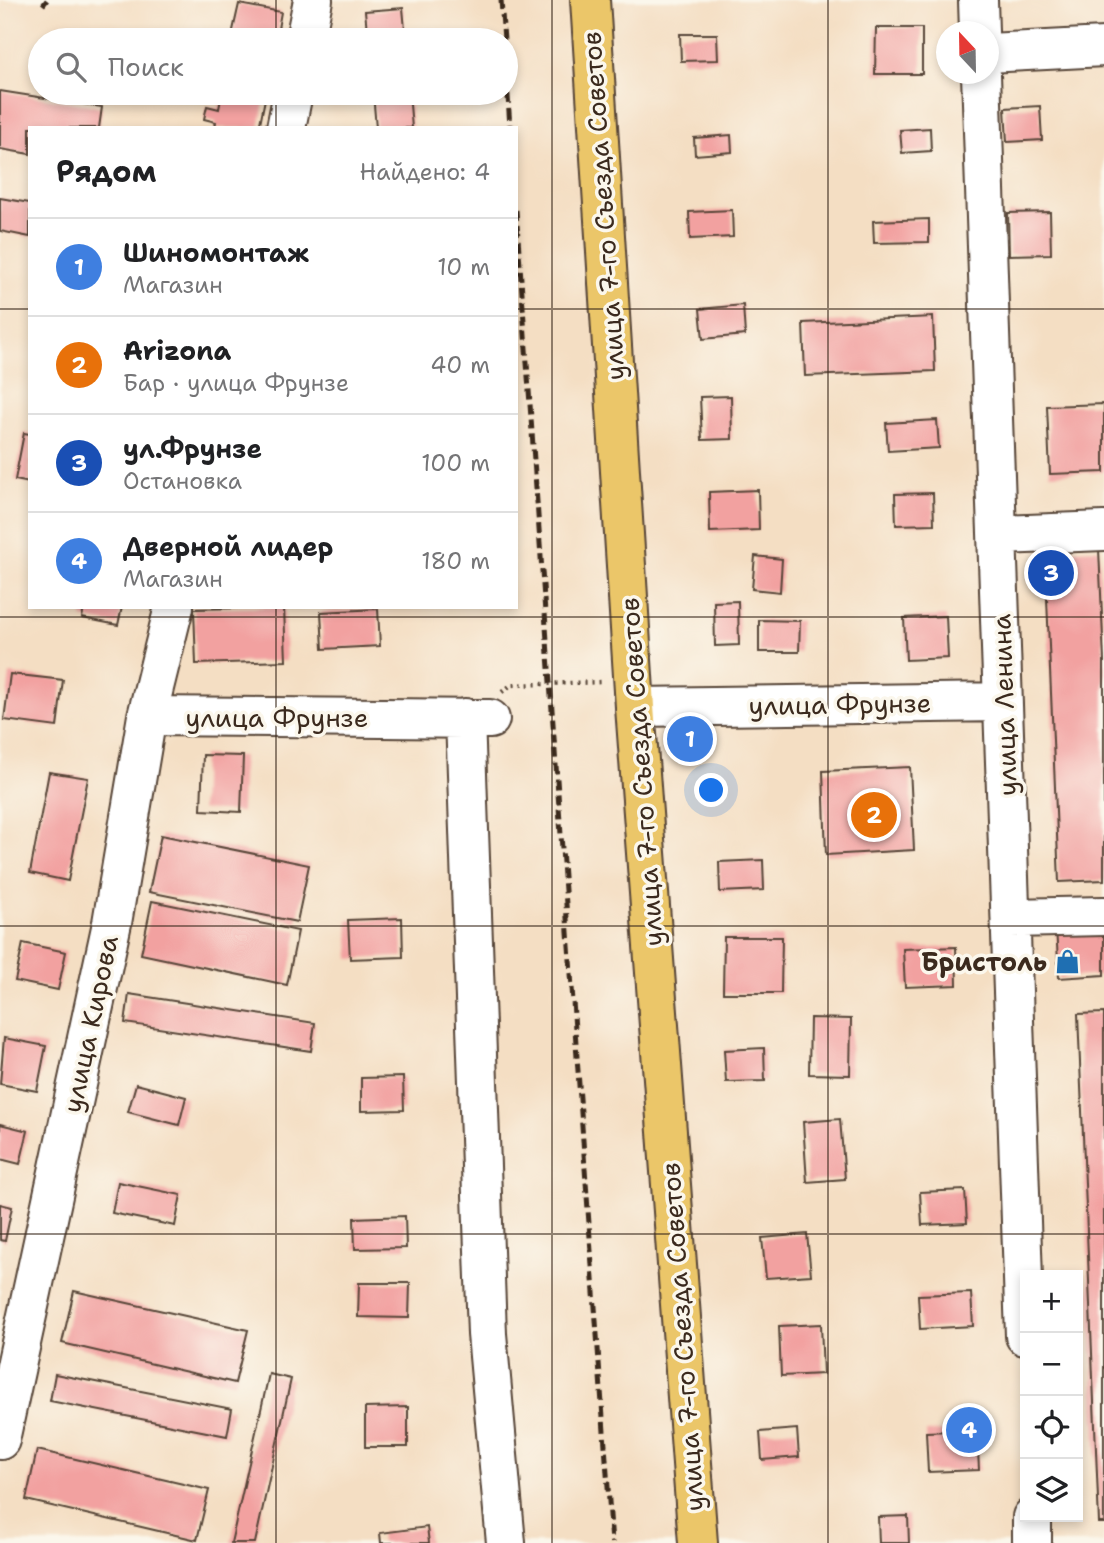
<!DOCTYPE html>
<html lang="ru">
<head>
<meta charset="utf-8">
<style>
	:root { --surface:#fff; --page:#f2f2f2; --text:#202124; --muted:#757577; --line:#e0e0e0; --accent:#2563eb }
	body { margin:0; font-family:"Shantell Sans",sans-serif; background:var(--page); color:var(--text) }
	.controls { position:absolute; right:21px; bottom:21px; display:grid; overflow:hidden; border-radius:0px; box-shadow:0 4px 10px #0003 }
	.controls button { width:63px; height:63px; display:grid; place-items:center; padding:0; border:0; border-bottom:2px solid var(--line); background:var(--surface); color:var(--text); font:35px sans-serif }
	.compass { position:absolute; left:936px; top:21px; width:63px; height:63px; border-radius:50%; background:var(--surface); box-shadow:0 4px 10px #0003; rotate:338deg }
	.you { position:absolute; left:712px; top:791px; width:24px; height:24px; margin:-18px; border:5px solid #fff; border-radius:50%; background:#1a73e8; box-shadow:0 0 0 10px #1a73e833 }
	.badge { display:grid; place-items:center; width:46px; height:46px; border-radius:50%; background:var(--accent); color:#fff; font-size:23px; font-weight:700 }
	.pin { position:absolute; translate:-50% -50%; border:4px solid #fff; box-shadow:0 2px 7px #0006 }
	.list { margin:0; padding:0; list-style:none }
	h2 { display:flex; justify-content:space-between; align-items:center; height:91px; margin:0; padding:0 28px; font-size:30px }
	h2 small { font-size:23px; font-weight:400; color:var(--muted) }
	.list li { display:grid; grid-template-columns:46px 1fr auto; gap:21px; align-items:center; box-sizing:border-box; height:98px; padding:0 28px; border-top:2px solid var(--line) }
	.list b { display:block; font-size:26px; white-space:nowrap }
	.list p { margin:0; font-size:23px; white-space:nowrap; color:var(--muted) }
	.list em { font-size:23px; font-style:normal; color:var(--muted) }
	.icon { flex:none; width:38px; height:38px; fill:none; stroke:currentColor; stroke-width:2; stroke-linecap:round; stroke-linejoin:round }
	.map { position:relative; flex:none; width:1104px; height:1543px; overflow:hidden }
	.search { position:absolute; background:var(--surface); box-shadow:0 4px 10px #0003; left:28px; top:28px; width:490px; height:77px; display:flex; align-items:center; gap:18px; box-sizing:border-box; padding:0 24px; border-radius:38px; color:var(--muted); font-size:26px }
	.panel { position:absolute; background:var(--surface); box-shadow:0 4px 10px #0003; left:28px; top:126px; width:490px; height:483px; border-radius:0px }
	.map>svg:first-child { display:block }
	.building { fill:#f2a1a0 }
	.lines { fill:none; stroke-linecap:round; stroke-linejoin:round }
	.minor-casing { stroke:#574537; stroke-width:42 }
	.major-casing { stroke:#574537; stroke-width:42 }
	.path { stroke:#574537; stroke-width:4.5; stroke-dasharray:2 5; stroke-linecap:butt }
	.minor { stroke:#fff; stroke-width:38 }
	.major { stroke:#ebc669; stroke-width:38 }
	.rail { stroke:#3b2a1e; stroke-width:5; stroke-dasharray:10 5; stroke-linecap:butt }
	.grid { fill:none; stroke:#3b2a1e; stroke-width:2; stroke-opacity:0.55 }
	.labels { text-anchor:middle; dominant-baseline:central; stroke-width:7; stroke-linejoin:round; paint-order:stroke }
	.street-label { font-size:26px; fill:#3b2a1e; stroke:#fbf7ec }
	.poi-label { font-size:26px; font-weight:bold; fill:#3b2a1e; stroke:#fbf7ec; text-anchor:end }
</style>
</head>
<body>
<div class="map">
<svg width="1104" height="1543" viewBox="0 0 1104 1543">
	<rect width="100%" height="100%" fill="#fbf7ec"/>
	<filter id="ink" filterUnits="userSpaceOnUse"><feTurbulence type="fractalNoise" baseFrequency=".0143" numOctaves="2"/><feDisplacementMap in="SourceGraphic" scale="14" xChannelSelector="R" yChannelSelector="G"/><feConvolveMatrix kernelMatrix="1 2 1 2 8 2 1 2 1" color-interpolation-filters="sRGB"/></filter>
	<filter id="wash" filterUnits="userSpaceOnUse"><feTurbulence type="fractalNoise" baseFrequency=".00686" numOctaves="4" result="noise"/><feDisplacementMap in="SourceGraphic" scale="28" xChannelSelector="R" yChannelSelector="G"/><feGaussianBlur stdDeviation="1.57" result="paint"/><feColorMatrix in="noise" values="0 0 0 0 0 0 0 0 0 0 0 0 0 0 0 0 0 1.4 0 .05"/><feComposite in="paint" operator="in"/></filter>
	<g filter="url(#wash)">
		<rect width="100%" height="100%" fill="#f4dec3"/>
		<g id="blocks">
			<!-- building -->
			<path class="building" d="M239,4L281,12L276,40L232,35Z
				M403,8L406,40H368L365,11Z
				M876,28H922V74H875Z
				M680,34H717L718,60L681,61Z
				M0,91L102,107L99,128H30V154L0,149Z
				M222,93L265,99L259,128H215L216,122L204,119L207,106L219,109Z
				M373,93H409L412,128H376Z
				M1040,106L1042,140L1007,142L1005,108Z
				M930,128L931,151L902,153L900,130Z
				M731,135L732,152L695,155L694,138Z
				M0,198L30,203V237L0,231Z
				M732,210L733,237L690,239L689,212Z
				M1050,212L1051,254L1009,255L1008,213Z
				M929,219V242L874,243L873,221Z
				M743,305L745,335L703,339L700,309Z
				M933,317L935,371L805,376L803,323Z
				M731,396L732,439L702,440L700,397Z
				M1104,404V472L1050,474L1047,406Z
				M937,420L939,448L888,451L886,423Z
				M24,433L30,434V483L15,480Z
				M758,490L759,530L710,532L709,492Z
				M933,493L934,524L896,525L895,494Z
				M1099,549L1104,661V880L1059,882L1045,551Z
				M755,556L782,559L780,592L752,589Z
				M738,601L739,645L715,646L714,602Z
				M84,607H122L118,625L82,618Z
				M284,607L286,661L196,664L194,609Z
				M378,609L380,646L323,649L321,612Z
				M946,616L948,658L906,660L904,618Z
				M759,620L800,621L799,652H759Z
				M10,674L63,680L57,727L4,720Z
				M203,755L243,756L241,812L201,810Z
				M910,767L914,850L826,855L823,771Z
				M49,772L88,778L68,881L30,873Z
				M161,835L309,865L297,922L149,892Z
				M763,860L764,890L720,892L719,862Z
				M152,901L298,931L287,985L141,954Z
				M402,918L403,957L350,959L348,920Z
				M1104,924V975L1059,978L1056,927Z
				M724,937H782L781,993H723Z
				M23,943L66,952L58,990L15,981Z
				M956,947L957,985L905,987L903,949Z
				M129,994L315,1023L311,1051L125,1023Z
				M1104,1013V1523H1099L1078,1014Z
				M810,1018L851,1019L850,1075L809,1074Z
				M4,1038L46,1046L37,1091L0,1084Z
				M764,1048L765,1081L726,1082L724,1050Z
				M403,1077L404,1110L361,1111V1078Z
				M136,1084L186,1097L179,1125L128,1112Z
				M840,1119L845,1179L807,1182L803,1122Z
				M0,1124L28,1131L20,1164L0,1159Z
				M118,1182L181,1195L175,1226L112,1213Z
				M965,1190L967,1223L922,1225L920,1192Z
				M0,1204L12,1207L5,1241L0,1240Z
				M405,1216L406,1248L355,1249L354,1218Z
				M807,1234L811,1275L766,1278L762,1238Z
				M359,1283H410L409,1318L358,1317Z
				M74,1291L248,1330L235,1383L62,1343Z
				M971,1293L973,1326L920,1329L918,1295Z
				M821,1324L823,1374L781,1376L779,1326Z
				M55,1374L232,1409L227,1436L50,1401Z
				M269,1374L291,1379L255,1543H231Z
				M408,1407V1447H365V1408Z
				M797,1429L799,1457L762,1460L760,1432Z
				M977,1430L979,1470L928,1472L926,1432Z
				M37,1450L209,1490L197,1540L26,1500Z
				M908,1516L909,1543H879L878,1517Z
				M427,1527L429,1543H381L380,1533Z"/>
		</g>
	</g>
	<g filter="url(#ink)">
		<use href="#blocks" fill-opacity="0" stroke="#574537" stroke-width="2"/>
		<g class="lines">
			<defs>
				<path id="minor" d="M978,0L979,32
					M305,40L313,0
					M988,53L1104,47
					M981,74L1025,1336
					M286,128L293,93
					M999,535L1104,531
					M635,707L1002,702
					M147,716L490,719
					M465,718L487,1334L506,1543
					M1011,918L1104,916
					M0,1440L112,923L147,716L174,607
					M1032,1517V1543"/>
				<path id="major" d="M590,0L635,707L698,1543"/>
			</defs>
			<!-- minor casing -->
			<use href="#minor" class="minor-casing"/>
			<!-- major casing -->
			<use href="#major" class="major-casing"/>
			<!-- path -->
			<path class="path" d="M502,692L511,685L603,682"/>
			<!-- minor -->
			<use href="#minor" class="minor"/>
			<!-- major -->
			<use href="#major" class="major"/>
			<!-- rail -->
			<path class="rail" d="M501,0L504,40
				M43,5L47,0
				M506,64L510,128
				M516,210L612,1543"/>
		</g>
	</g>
	<!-- grid -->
	<path class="grid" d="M276,0V40M552,0V1543M828,0V1543M276,93V128M0,309H30M516,309H1104M276,607V1543M0,617H1104M0,926H1104M0,1234H1104"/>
	<!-- icons -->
	<defs>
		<symbol id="shop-bare" viewBox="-9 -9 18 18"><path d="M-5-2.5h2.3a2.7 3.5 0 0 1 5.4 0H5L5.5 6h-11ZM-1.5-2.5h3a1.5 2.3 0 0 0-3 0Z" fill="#1f6fb2" stroke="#fbf7ec" stroke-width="2.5" paint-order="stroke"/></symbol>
	</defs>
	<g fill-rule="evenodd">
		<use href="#shop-bare" x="1050" y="944" width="35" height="35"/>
	</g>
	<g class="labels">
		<!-- street labels -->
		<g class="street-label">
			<text transform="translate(603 206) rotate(-94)">улица 7-го Съезда Советов</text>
			<text transform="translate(840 704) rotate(-1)">улица Фрунзе</text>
			<text transform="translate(1004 705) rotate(-92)">улица Ленина</text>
			<text x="277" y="717">улица Фрунзе</text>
			<text transform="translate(641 772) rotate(-94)">улица 7-го Съезда Советов</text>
			<text transform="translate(90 1024) rotate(-78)">улица Кирова</text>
			<text transform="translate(682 1337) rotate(-94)">улица 7-го Съезда Советов</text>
		</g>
		<!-- poi labels -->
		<g class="poi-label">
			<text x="1047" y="961">Бристоль</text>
		</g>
	</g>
</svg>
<div class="controls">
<button>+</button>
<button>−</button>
<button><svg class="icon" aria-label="locate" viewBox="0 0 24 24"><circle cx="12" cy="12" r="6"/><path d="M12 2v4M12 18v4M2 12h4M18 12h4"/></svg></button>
<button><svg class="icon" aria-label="layers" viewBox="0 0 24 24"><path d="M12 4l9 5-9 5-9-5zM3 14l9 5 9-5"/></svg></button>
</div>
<svg class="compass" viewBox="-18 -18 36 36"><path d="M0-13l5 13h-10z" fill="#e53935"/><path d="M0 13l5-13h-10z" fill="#757577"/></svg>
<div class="you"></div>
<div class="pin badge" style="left:690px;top:739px;background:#3f7fe0">1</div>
<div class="pin badge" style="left:874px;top:815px;background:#e8710a">2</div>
<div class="pin badge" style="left:1051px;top:573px;background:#1a4fb4">3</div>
<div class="pin badge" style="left:969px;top:1430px;background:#3f7fe0">4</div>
<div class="search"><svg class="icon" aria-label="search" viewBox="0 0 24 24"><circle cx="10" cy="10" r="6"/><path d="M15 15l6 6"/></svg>Поиск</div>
<section class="panel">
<h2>Рядом<small>Найдено: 4</small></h2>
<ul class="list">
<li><span class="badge" style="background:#3f7fe0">1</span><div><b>Шиномонтаж</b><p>Магазин</p></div><em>10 m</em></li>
<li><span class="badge" style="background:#e8710a">2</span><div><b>Arizona</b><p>Бар · улица Фрунзе</p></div><em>40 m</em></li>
<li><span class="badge" style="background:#1a4fb4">3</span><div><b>ул.Фрунзе</b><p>Остановка</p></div><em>100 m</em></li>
<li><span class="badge" style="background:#3f7fe0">4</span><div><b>Дверной лидер</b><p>Магазин</p></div><em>180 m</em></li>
</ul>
</section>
</div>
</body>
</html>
